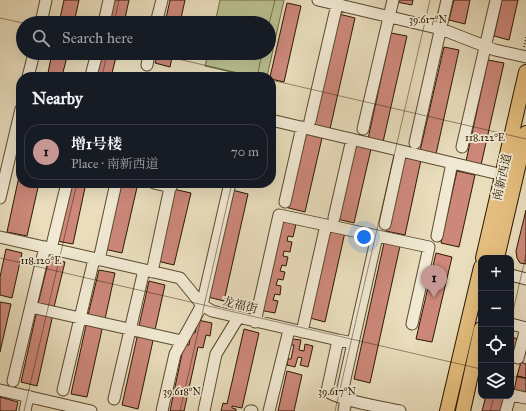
<!DOCTYPE html>
<html lang="en">
<head>
<meta charset="utf-8">
<style>
	:root { --surface:#171b24; --page:#242831; --text:#f1f3f6; --muted:#9ea1a6; --line:#363941; --accent:#c59692 }
	body { margin:0; font-family:"IM FELL Great Primer","Noto Serif SC",serif; background:var(--page); color:var(--text) }
	.controls { position:absolute; right:12px; bottom:12px; display:grid; overflow:hidden; border-radius:8px; box-shadow:0 4px 16px #0002 }
	.controls button { width:36px; height:36px; display:grid; place-items:center; padding:0; border:0; border-bottom:1px solid var(--line); background:var(--surface); color:var(--text); font:20px sans-serif }
	.you { position:absolute; left:364px; top:237px; width:14px; height:14px; margin:-10px; border:3px solid #fff; border-radius:50%; background:#1a73e8; box-shadow:0 0 0 6px #1a73e833 }
	.badge { display:grid; place-items:center; width:26px; height:26px; border-radius:50%; background:var(--accent); color:#111; font-size:13px; font-weight:700 }
	.pin { position:absolute; translate:-50% -33px; filter:drop-shadow(0 1px 2px #0008) }
	.pin::after { content:''; position:absolute; top:21px; width:14px; height:12px; background:inherit; clip-path:polygon(0 0,100% 0,50% 100%) }
	.list { margin:0; padding:0; list-style:none }
	h2 { display:flex; justify-content:space-between; align-items:center; height:52px; margin:0; padding:0 16px; font-size:17px }
	h2 small { font-size:13px; font-weight:400; color:var(--muted) }
	.list li { display:grid; grid-template-columns:26px 1fr auto; gap:12px; align-items:center; box-sizing:border-box; height:56px; margin:0 8px 8px; padding:0 8px; border:1px solid var(--line); border-radius:16px }
	.list b { display:block; font-size:15px; white-space:nowrap }
	.list p { margin:0; font-size:13px; white-space:nowrap; color:var(--muted) }
	.list em { font-size:13px; font-style:normal; color:var(--muted) }
	.icon { flex:none; width:22px; height:22px; fill:none; stroke:currentColor; stroke-width:2; stroke-linecap:round; stroke-linejoin:round }
	.map { position:relative; flex:none; width:526px; height:411px; overflow:hidden }
	.search { position:absolute; background:var(--surface); box-shadow:0 4px 16px #0002; left:16px; top:16px; width:260px; height:44px; display:flex; align-items:center; gap:10px; box-sizing:border-box; padding:0 14px; border-radius:22px; color:var(--muted); font-size:15px }
	.panel { position:absolute; background:var(--surface); box-shadow:0 4px 16px #0002; left:16px; top:72px; width:260px; height:116px; border-radius:16px }
	.map>svg:first-child { display:block }
	.green { fill:#bac08e; stroke:#726c48 }
	.building { fill:#cd887a; stroke:#2a1902 }
	.lines { fill:none; stroke-linecap:round; stroke-linejoin:round }
	.minor-casing { stroke:#5a4a30; stroke-width:13 }
	.major-casing { stroke:#2a1902; stroke-width:16 }
	.path { stroke:#2a1902; stroke-width:1.5; stroke-dasharray:1 2; stroke-linecap:butt }
	.minor { stroke:#f1e9d3; stroke-width:11 }
	.major { stroke:#e4be7e; stroke-width:14 }
	.ticks { fill:none; stroke:#2a1902; stroke-width:1; stroke-opacity:0.45 }
	.labels { text-anchor:middle; dominant-baseline:central; stroke-width:3.5; stroke-linejoin:round; paint-order:stroke }
	.street-label { font-size:12px; fill:#2a1902; stroke:#f1e9d3 }
	.ticks-label { font-size:10px; text-anchor:middle; fill:#2a1902; stroke:#f1e9d3; stroke-width:3.5; stroke-linejoin:round; paint-order:stroke }
</style>
</head>
<body>
<div class="map">
<svg width="526" height="411" viewBox="0 0 526 411">
	<rect width="100%" height="100%" fill="#e9ddbc"/>
	<filter id="stains"><feTurbulence type="fractalNoise" baseFrequency=".005" numOctaves="4"/><feColorMatrix values="0 0 0 0 .2 0 0 0 0 .09 0 0 0 0 .02 0 0 0 .5 -.17"/></filter>
	<radialGradient id="worn" r=".72"><stop offset=".6" stop-color="#630" stop-opacity="0"/><stop offset="1" stop-color="#630" stop-opacity=".3"/></radialGradient>
	<!-- green -->
	<path class="green" d="M220,0H284L267,77H253L205,66L208,53H269V23H215Z"/>
	<!-- building -->
	<path class="building" d="M64,0H79L74,23H59Z
		M114,0H129L124,23H108Z
		M170,0H185L180,23H165Z
		M397,0H413L412,5L397,2Z
		M454,0H470L465,24L449,20Z
		M502,0H518L509,40L494,36Z
		M287,3L301,6L284,82L271,79V77H270Z
		M339,14L355,18L330,129L314,125Z
		M391,33L407,36L383,142L368,139Z
		M444,47L459,50L436,154L420,151Z
		M52,53H68L62,76L48,73Z
		M101,53H117L111,77H96Z
		M158,53H173L170,67L155,63Z
		M488,60L504,63L481,165L466,161Z
		M302,133L322,138L305,212L285,207Z
		M354,145L371,149L354,223L337,219Z
		M403,156L421,160L405,235L386,231Z
		M21,167V183H39L27,236L7,232Z
		M457,171L475,175L459,247L441,243Z
		M70,183H86L73,244L57,241Z
		M119,183H138L122,253L104,249Z
		M173,189L191,193L174,265L157,261Z
		M232,190L248,194L224,301L208,297Z
		M526,210V264L520,263L517,258L516,251Z
		M279,220L296,224L293,237L288,236L287,241L292,242L290,252L284,251L283,256L288,257L286,266L282,265L280,271L285,272L283,280L278,279L276,285L281,286L280,295L275,294L273,300L278,301L275,313L259,310Z
		M330,229L345,232L325,322L310,318Z
		M384,243L400,246L370,383L354,379Z
		M6,249L22,253L12,298L0,295V277Z
		M436,253L452,257L432,342L416,339Z
		M49,259L65,262L54,307L38,304Z
		M99,270L115,273L105,319L88,315Z
		M149,281L165,285L155,330L139,326Z
		M0,302L11,304L0,352Z
		M37,310L53,314L37,386L21,382Z
		M198,320L212,323L210,336L206,335L203,348L198,347L184,411H170L184,344L189,345L191,332L195,333Z
		M87,321L103,325L87,397L71,394Z
		M244,329L259,333L242,408L232,406V408L236,409V411H221L223,403L227,404Z
		M138,333L154,336L138,409L122,405Z
		M511,337L518,339L511,370Z
		M293,339L301,340L299,350L304,351L305,344L313,346L308,367L300,365L302,358L298,357L295,367L287,365L288,359H291L294,345H291Z
		M521,362L526,364V378L517,376Z
		M287,371L302,375L294,411H278Z
		M517,376L526,378V394L514,391Z
		M486,396H505L502,411H482Z
		M0,397L18,402L16,411H0Z"/>
	<g class="lines">
		<defs>
			<path id="minor" d="M318,0L441,29L495,50L526,57
				M41,23L46,0
				M104,23L109,0
				M156,23L162,0
				M147,65L149,53
				M92,72L97,53
				M28,77L34,53
				M271,120L503,175
				M310,121L338,0
				M363,129L393,0
				M415,143L447,0
				M462,147L496,0
				M154,183L171,187
				M0,198L21,109
				M285,202L302,127
				M334,218L352,139
				M385,224L401,151
				M437,236L452,163
				M0,237L180,278L202,305L212,311L338,340L327,391C334,399 386,408 400,411
				M51,249L67,183
				M99,260L116,183
				M152,272L171,183
				M511,275L526,279
				M31,307L182,341
				M255,322L279,215L429,247L412,324
				M511,324L526,328
				M302,332L326,225
				M338,340L353,343L377,236
				M518,358L526,328
				M13,381L45,247
				M0,390L91,411
				M63,390L94,259
				M511,395L526,398
				M341,397L353,343
				M114,399L144,270
				M25,411L28,396
				M162,411L175,354L202,305L230,183
				M204,411L216,354L238,318
				M250,411H252
				M269,411L289,330
				M344,411L346,399
				M506,411L510,396"/>
			<path id="major" d="M483,258L526,72
				M497,258L526,133
				M447,411L481,267
				M463,411L481,329"/>
		</defs>
		<!-- minor casing -->
		<use href="#minor" class="minor-casing"/>
		<!-- major casing -->
		<use href="#major" class="major-casing"/>
		<!-- path -->
		<path class="path" d="M524,47L526,37"/>
		<!-- minor -->
		<use href="#minor" class="minor"/>
		<!-- major -->
		<use href="#major" class="major"/>
	</g>
	<!-- ticks -->
	<path class="ticks" d="M0,18L23,23M114,23L119,0M269,24L275,0M152,53L256,77M102,77L107,53M257,77L262,53M271,80L526,139M0,258L481,369M511,320L526,255M511,376L526,379M24,411L77,183M180,411L232,183M335,411L430,0M490,411L494,396"/>
	<g class="labels">
		<!-- street labels -->
		<g class="street-label">
			<text transform="translate(502 177) rotate(-77)">南新西道</text>
			<text transform="translate(240 305) rotate(14)">龙福街</text>
		</g>
	</g>
	<g class="ticks-label">
		<text x="428" y="23">39.617°N</text>
		<text x="485" y="141">118.122°E</text>
		<text x="41" y="264">118.120°E</text>
		<text x="182" y="395">39.618°N</text>
		<text x="337" y="395">39.617°N</text>
	</g>
	<rect width="100%" height="100%" filter="url(#stains)"/>
	<rect width="100%" height="100%" fill="url(#worn)"/>
</svg>
<div class="controls">
<button>+</button>
<button>−</button>
<button><svg class="icon" aria-label="locate" viewBox="0 0 24 24"><circle cx="12" cy="12" r="6"/><path d="M12 2v4M12 18v4M2 12h4M18 12h4"/></svg></button>
<button><svg class="icon" aria-label="layers" viewBox="0 0 24 24"><path d="M12 4l9 5-9 5-9-5zM3 14l9 5 9-5"/></svg></button>
</div>
<div class="you"></div>
<div class="pin badge" style="left:434px;top:298px">1</div>
<div class="search"><svg class="icon" aria-label="search" viewBox="0 0 24 24"><circle cx="10" cy="10" r="6"/><path d="M15 15l6 6"/></svg>Search here</div>
<section class="panel">
<h2>Nearby<small></small></h2>
<ul class="list">
<li><span class="badge">1</span><div><b>增1号楼</b><p>Place · 南新西道</p></div><em>70 m</em></li>
</ul>
</section>
</div>
</body>
</html>
